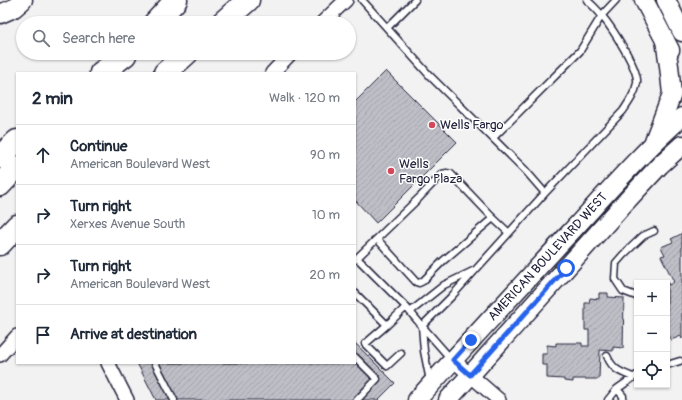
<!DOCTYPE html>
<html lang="en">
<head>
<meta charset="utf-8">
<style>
	:root { --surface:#fff; --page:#f6f6f7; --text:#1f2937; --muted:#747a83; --line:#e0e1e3 }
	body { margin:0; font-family:Pangolin,sans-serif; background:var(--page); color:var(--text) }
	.controls { position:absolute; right:12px; bottom:12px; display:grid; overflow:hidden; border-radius:0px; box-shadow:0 1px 3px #0004 }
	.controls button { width:36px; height:36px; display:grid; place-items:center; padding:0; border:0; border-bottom:1px solid var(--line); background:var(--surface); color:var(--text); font:20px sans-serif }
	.stop { position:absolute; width:12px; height:12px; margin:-9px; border:3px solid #2563eb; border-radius:50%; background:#fff }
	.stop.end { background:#2563eb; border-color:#fff; box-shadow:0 1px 4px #0008 }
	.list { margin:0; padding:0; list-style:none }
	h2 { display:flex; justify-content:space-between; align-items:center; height:52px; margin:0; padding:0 16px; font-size:17px }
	h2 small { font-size:13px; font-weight:400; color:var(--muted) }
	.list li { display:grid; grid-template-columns:26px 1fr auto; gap:12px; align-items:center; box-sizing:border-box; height:60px; padding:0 16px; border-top:1px solid var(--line) }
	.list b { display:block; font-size:15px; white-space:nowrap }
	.list p { margin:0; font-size:13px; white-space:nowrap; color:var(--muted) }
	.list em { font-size:13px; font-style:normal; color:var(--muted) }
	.icon { flex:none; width:22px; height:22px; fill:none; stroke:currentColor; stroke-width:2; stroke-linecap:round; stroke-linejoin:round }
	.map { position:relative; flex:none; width:682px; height:400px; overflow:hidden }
	.search { position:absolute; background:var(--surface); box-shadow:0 1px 3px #0004; left:16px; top:16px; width:340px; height:44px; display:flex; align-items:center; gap:10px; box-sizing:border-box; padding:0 14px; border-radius:22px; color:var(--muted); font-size:15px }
	.panel { position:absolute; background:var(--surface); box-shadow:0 1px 3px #0004; left:16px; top:72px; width:340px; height:292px; border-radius:0px }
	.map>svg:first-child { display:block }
	.building { fill:url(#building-hatch); stroke:#22223b }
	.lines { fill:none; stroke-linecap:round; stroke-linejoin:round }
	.lane-casing { stroke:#22223b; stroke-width:9 }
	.street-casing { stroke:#22223b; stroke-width:16 }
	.secondary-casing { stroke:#22223b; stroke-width:21 }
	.highway-casing { stroke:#22223b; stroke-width:25 }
	.lane { stroke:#fff; stroke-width:6 }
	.street { stroke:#fff; stroke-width:13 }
	.secondary { stroke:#fff; stroke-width:18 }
	.highway { stroke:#fff; stroke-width:22 }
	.route { stroke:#2563eb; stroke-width:5 }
	.poi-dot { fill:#d1495b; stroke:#fff; stroke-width:1.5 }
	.labels { text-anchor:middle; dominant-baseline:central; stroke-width:3; stroke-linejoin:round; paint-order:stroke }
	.poi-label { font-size:13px; fill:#22223b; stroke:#fff; text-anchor:start }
	.street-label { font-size:13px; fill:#22223b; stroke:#fff }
</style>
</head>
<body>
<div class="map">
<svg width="682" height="400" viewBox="0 0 682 400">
	<defs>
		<pattern id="building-hatch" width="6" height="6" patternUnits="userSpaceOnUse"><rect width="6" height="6" fill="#bebec6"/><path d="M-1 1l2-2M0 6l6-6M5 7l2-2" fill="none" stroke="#a3a3ab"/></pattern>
	</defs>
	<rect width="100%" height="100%" fill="#f2f2f3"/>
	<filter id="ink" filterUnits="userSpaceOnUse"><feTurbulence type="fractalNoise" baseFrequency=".025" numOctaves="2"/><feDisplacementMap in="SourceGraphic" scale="8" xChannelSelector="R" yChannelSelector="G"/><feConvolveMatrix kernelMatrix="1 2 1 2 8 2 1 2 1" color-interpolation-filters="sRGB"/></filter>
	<g filter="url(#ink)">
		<!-- building -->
		<path class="building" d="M386,71L457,142L376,223L355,200V102Z
			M682,232V339L681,336L671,340L667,333V283H664L667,281L669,285L674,282L661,256L665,255L661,247L673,242L671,239L681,234Z
			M599,293H608V297L624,298L623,348L613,347V351L600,350L599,379H573V382L564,381V379L547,378V365H542V354H547V345L556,346V343H582V346H589V330H585V303H589L590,298L599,299Z
			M355,343L395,383L378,400H156L137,363H355Z"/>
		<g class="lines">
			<defs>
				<path id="lane" d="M362,0L430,76L525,170L545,193L623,111C629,102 635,94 637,83C639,69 612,28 602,16C598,10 592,5 587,0
					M387,28L415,0
					M493,138L580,51L602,15L616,0
					M377,239L416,282L419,283L423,281L443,261L493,218L509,233
					M357,258L420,197L442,174L447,173L451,174L493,218
					M355,260L357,258L406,307L422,326L424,351L430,381
					M355,293L387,325L406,307
					M637,297L636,296L623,291L615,279L616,263L623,255L643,236L654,231
					M410,312L444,285L473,271
					M387,325L365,344L387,366L401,353
					M607,356C613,370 620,372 633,377
					M355,357L377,379L357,400
					M451,359L422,326L451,297L545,193
					M155,363L174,400
					M667,365L680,361
					M617,389L623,396V400
					M608,400L617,389L637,375"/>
				<path id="street" d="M322,23L346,0
					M272,73L291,53
					M0,355L17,336
					M453,360L499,400
					M108,363L127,400"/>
				<g id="secondary">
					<path d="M644,0L670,50"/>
					<path d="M666,0L682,32"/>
					<path d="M0,14L14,8L23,0"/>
					<path d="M654,141L672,94L669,66L665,40"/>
					<path id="s1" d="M417,400C467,344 518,289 568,235C605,195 641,153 682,117"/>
					<path d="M448,400L621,207L660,165L682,145"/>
				</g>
				<path id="highway" d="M155,23L176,0
					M222,23L248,0
					M101,73L125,55
					M165,73L187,53
					M0,157L17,141
					M0,185L17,167
					M0,244L17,226"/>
			</defs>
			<!-- lane casing -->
			<use href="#lane" class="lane-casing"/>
			<!-- street casing -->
			<use href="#street" class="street-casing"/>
			<!-- secondary casing -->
			<use href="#secondary" class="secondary-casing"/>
			<!-- highway casing -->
			<use href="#highway" class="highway-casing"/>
			<!-- lane -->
			<use href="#lane" class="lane"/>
			<!-- street -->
			<use href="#street" class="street"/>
			<!-- secondary -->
			<use href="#secondary" class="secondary"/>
			<!-- highway -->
			<use href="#highway" class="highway"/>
		</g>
	</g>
	<g class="lines" filter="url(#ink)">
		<!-- route -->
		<path class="route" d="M471,340L453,360L470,375L566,268"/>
	</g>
	<!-- markers -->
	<g class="poi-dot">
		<circle cx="432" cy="125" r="4"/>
		<circle cx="391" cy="171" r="4"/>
	</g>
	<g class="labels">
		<!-- poi labels -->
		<g class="poi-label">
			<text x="440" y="125">Wells Fargo</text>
			<text x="399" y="164">Wells<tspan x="399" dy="15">Fargo Plaza</tspan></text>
		</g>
		<!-- street labels -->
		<g class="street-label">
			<text stroke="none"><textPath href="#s1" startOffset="194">AMERICAN BOULEVARD WEST</textPath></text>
		</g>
	</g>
</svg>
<div class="controls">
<button>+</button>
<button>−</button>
<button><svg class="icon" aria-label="locate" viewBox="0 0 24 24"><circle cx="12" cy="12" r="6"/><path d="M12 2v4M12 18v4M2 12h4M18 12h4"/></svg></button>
</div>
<div class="stop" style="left:566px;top:268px"></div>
<div class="stop end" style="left:471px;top:340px"></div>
<div class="search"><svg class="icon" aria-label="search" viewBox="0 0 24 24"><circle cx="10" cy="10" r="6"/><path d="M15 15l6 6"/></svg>Search here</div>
<section class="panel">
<h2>2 min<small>Walk · 120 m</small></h2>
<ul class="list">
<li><svg class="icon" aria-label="ahead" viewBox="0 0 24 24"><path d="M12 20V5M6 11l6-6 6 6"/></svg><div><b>Continue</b><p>American Boulevard West</p></div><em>90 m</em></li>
<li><svg class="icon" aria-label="right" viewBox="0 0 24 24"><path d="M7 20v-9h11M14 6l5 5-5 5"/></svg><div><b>Turn right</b><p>Xerxes Avenue South</p></div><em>10 m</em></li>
<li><svg class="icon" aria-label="right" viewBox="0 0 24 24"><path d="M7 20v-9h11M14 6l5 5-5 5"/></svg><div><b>Turn right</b><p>American Boulevard West</p></div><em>20 m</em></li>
<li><svg class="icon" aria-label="arrive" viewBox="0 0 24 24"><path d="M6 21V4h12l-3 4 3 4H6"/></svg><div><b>Arrive at destination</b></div></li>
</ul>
</section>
</div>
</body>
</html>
